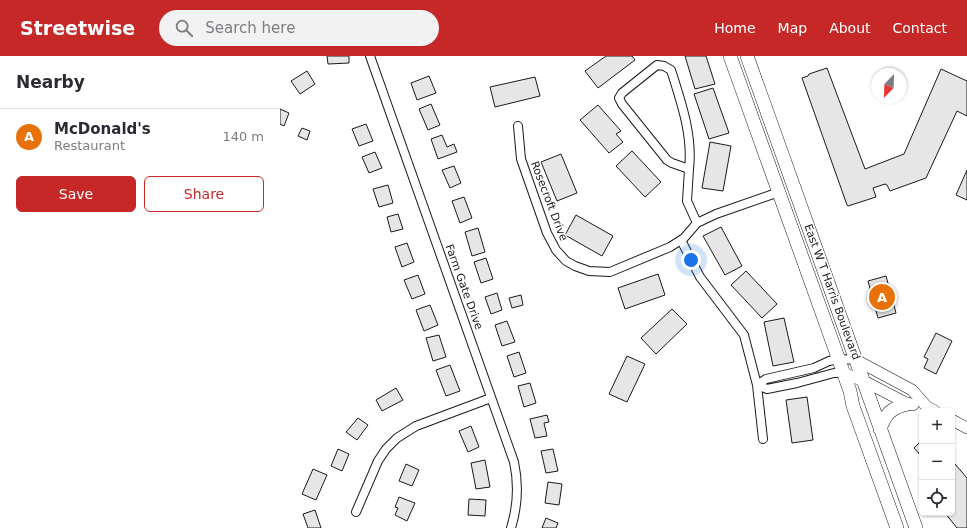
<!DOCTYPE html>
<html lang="en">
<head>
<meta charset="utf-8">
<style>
	:root { --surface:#fff; --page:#f2f2f3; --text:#2b2b33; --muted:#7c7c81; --line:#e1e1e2; --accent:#c62828 }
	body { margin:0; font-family:"DejaVu Sans",sans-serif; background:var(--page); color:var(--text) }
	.controls { position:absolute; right:12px; bottom:12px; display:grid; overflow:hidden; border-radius:6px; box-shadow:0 1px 3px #0004 }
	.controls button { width:36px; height:36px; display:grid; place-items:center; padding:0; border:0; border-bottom:1px solid var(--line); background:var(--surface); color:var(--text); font:20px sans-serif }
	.compass { position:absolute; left:591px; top:12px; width:36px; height:36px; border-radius:50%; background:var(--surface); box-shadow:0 1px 3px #0004; rotate:203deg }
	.you { position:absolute; left:411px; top:204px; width:14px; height:14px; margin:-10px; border:3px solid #fff; border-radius:50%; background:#1a73e8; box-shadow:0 0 0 6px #1a73e833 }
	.badge { display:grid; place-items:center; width:26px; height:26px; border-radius:50%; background:var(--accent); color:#fff; font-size:13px; font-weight:700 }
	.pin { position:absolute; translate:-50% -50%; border:2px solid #fff; box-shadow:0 1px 4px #0006 }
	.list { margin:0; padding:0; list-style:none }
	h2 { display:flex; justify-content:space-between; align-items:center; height:52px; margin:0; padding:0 16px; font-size:17px }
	h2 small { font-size:13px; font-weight:400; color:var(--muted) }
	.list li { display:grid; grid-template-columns:26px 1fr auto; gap:12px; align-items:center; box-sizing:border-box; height:56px; padding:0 16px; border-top:1px solid var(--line) }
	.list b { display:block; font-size:15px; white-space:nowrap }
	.list p { margin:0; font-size:13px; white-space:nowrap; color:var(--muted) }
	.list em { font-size:13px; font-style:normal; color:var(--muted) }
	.actions { display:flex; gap:8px; padding:12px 16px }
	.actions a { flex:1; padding:9px 0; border:1px solid var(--accent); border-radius:6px; text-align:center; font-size:14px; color:var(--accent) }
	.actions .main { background:var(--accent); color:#fff }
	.icon { flex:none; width:22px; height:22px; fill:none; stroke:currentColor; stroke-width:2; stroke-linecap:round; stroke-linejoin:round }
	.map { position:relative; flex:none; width:687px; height:472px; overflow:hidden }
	header { display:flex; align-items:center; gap:24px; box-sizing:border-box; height:56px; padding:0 20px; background:var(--accent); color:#fff }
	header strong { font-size:19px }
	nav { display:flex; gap:22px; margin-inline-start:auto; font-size:14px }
	.search { width:280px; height:36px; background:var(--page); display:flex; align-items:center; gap:10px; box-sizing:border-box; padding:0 14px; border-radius:22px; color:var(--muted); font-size:15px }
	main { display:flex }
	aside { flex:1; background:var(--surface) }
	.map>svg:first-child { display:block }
	.building { fill:#e6e6e6; stroke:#1a1a1a }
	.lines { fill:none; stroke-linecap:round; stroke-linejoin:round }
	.street-casing { stroke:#1a1a1a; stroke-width:10 }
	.secondary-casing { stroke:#1a1a1a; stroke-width:12 }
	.primary-casing { stroke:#1a1a1a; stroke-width:14 }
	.street { stroke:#fff; stroke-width:8 }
	.secondary { stroke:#fff; stroke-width:11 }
	.primary { stroke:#fff; stroke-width:13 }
	.labels { text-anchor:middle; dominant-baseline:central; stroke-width:3; stroke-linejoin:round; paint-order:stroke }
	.street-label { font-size:11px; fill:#1a1a1a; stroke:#fff }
</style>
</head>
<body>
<header>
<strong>Streetwise</strong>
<div class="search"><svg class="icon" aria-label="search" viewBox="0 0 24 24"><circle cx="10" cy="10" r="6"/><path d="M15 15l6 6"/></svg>Search here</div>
<nav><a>Home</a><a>Map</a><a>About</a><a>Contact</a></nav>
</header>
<main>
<aside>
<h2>Nearby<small></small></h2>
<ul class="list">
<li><span class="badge" style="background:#e8710a">A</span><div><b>McDonald's</b><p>Restaurant</p></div><em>140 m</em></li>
</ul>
<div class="actions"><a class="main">Save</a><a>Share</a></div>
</aside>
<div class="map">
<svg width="687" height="472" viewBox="0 0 687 472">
	<rect width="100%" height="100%" fill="#fff"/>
	<!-- building -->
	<path class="building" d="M47,0H69V7L48,8Z
		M326,0H352L355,4L318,32L305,15Z
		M405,0H426L435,28L415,33Z
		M547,12L585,113L624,98L661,13L687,25V60L677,55L646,122L610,135L607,129L605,128L593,132L596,141L568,150L567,149L522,22L528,20L529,18Z
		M27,15L35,28L20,38L11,25Z
		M149,20L156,37L137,44L131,27Z
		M255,21L260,40L215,51L210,31Z
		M433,32L449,77L429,83L414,38Z
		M151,48L160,69L148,74L139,53Z
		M318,49L341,75L336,78L343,86L329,97L300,64Z
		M0,53L9,57L4,70L0,68Z
		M86,68L93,85L79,90L72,73Z
		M22,72L30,75L27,84L18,80Z
		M162,79L167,91L174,88L177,96L158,103L151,83Z
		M430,86L451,90L443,135L422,132Z
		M352,95L381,126L365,141L336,110Z
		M95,96L102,112L89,117L82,101Z
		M281,98L297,137L277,145L261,106Z
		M174,110L181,127L170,132L162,114Z
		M687,114V144L676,139Z
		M108,129L113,147L99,151L93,133Z
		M184,141L192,162L180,167L172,145Z
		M118,158L123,173L111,176L107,161Z
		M296,159L333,180L322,200L285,179Z
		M441,171L462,210L445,219L423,180Z
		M198,172L205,196L192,200L185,176Z
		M127,187L134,206L122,211L115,191Z
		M206,202L213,223L201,227L194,206Z
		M466,215L497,248L482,262L451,229Z
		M378,218L385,239L345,253L338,232Z
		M138,219L145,238L132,243L124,224Z
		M606,220L616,257L598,262L588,225Z
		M217,237L222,254L211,258L205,241Z
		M241,239L243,249L232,252L229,242Z
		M150,249L158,269L144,275L136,254Z
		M392,253L407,268L376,298L361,282Z
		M504,262L514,306L493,310L484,266Z
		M227,265L235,286L222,290L215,269Z
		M656,277L672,285L656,318L644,312L648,303L644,301Z
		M159,279L166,301L153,305L146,282Z
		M239,296L246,317L234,321L227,300Z
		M347,300L365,308L347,346L329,338Z
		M170,309L180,335L166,340L156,314Z
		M250,327L256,347L244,351L238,330Z
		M116,332L123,344L102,355L96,344Z
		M527,341L533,384L512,387L506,344Z
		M267,359L269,366L264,367L267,380L255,382L250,363Z
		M78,362L88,369L77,384L66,376Z
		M191,370L199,391L188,396L179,375Z
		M642,384V401L634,392Z
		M58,393L69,398L62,415L51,410Z
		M273,393L278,415L266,417L261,395Z
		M205,404L210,431L196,433L191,407Z
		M126,408L139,414L132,430L119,425Z
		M675,408L687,422V472H677L665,457H672V410Z
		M33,413L47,419L36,444L22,438Z
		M268,426L282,428L279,449L265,447Z
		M119,441L135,447L127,465L115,459L118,452L115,451Z
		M189,443L206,444L205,460L188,459Z
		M35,454L41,472H28L23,458Z
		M266,462L278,467L276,472H262Z"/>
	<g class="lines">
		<defs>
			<path id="street" d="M90,0L234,406C239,429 238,449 231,472
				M377,9L384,10L391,14C401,46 413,79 409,113L392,107L387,104L342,48L339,42L342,37Z
				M238,70L241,103L267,177L276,194L286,205L295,210L309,215L330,216L390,191L404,182L417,167L436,158L499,136
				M409,113L407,145L417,167
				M401,184L420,221L464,279L477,329L483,383
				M477,329L486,323L534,312L549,305L559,303L576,304
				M477,329L487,333L517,327L554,317H563
				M76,456L98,405L106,393L117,382L136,370L211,342"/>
			<path id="secondary" d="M576,304L632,334L647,351L655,355
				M563,317L584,325L628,348L633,349
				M672,364L687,372"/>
			<path id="primary" d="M450,0L570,335L573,350L617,472
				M467,0L636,472
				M600,373C606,357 611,352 628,348"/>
		</defs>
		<!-- street casing -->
		<use href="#street" class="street-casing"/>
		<!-- secondary casing -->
		<use href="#secondary" class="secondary-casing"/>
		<!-- primary casing -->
		<use href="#primary" class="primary-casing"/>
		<!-- street -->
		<use href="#street" class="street"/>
		<!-- secondary -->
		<use href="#secondary" class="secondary"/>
		<!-- primary -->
		<use href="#primary" class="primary"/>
	</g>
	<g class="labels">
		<!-- street labels -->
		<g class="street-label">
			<text transform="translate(269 145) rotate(69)">Rosecroft Drive</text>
			<text transform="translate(184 231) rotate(70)">Farm Gate Drive</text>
			<text transform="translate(552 236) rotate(70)">East W T Harris Boulevard</text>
		</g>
	</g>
</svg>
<div class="controls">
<button>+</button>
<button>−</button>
<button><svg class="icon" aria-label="locate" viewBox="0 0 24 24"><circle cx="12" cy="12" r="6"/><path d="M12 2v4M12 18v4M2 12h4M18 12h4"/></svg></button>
</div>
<svg class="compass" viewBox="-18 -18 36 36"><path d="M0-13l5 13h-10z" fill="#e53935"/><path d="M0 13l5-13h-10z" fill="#7c7c81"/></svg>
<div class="you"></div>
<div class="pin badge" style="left:602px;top:241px;background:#e8710a">A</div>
</div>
</main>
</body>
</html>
